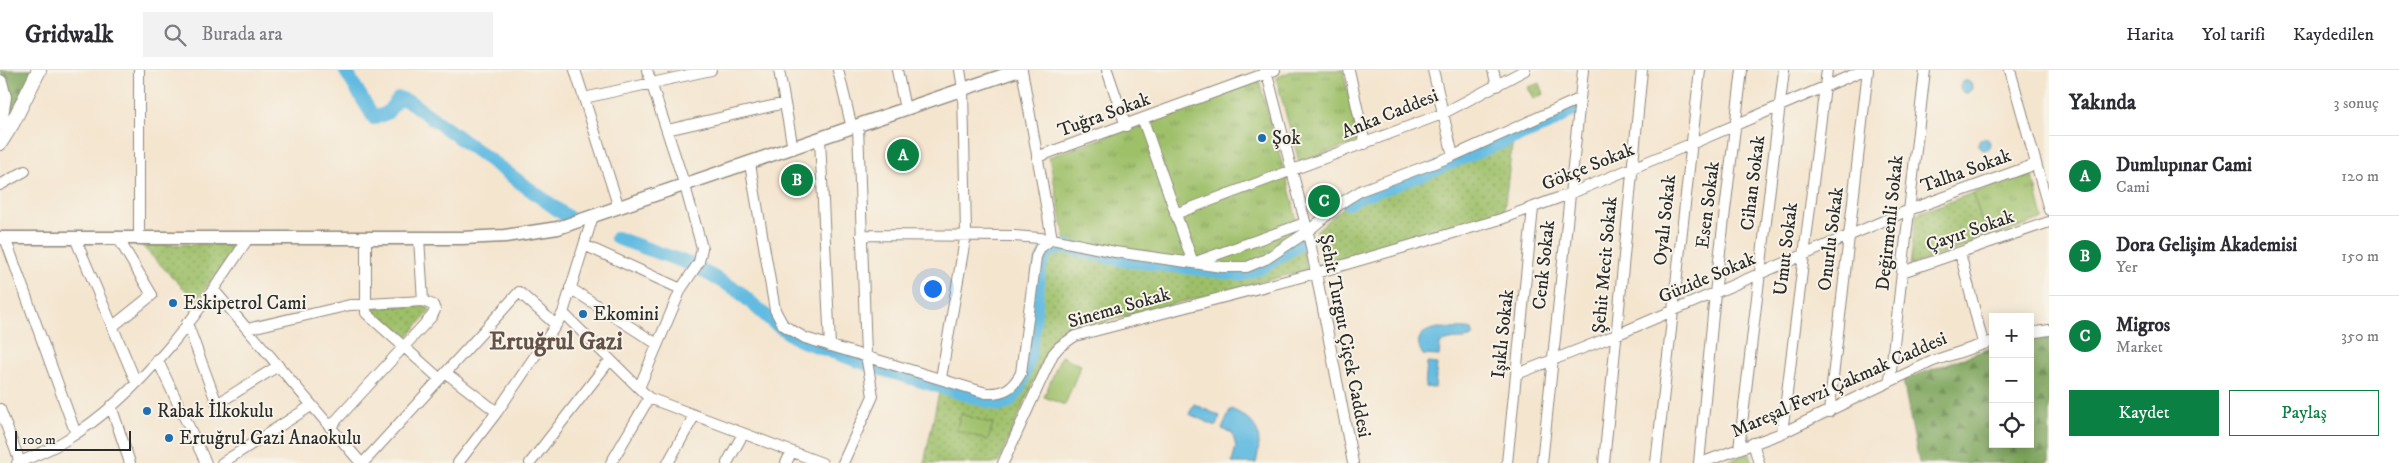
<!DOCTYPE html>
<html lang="tr">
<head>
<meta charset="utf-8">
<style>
	:root { --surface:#fff; --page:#f2f2f3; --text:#2b2b33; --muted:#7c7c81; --line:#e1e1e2; --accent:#0b8043 }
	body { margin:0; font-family:"IM FELL DW Pica",serif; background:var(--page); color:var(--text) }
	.controls { position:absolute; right:15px; bottom:15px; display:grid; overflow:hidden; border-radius:0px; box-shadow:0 2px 12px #0003 }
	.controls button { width:45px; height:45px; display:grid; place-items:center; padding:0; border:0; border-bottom:1px solid var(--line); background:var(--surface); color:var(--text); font:25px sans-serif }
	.scale { position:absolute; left:15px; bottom:12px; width:116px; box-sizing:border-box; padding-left:5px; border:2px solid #2b2b2b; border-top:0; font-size:14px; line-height:18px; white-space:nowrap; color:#2b2b2b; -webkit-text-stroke:4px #f7f3e8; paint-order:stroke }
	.you { position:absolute; left:932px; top:218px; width:18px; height:18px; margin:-12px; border:4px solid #fff; border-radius:50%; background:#1a73e8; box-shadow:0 0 0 8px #1a73e833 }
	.badge { display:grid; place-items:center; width:32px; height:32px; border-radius:50%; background:var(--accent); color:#fff; font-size:16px; font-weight:700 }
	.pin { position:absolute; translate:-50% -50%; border:2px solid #fff; box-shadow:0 1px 5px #0006 }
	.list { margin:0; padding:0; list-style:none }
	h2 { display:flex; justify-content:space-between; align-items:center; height:65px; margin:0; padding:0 20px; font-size:21px }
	h2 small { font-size:16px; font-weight:400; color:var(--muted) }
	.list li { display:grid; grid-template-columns:32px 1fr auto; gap:15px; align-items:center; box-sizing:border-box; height:80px; padding:0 20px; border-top:1px solid var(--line) }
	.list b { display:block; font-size:19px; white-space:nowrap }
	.list p { margin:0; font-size:16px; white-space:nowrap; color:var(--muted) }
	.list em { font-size:16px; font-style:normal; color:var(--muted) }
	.actions { display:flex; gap:10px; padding:15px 20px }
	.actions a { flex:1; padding:11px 0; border:1px solid var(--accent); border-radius:0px; text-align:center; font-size:18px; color:var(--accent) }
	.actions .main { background:var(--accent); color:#fff }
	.icon { flex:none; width:28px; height:28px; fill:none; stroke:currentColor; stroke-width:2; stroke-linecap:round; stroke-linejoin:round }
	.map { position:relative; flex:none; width:2049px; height:393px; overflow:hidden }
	header { display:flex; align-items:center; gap:30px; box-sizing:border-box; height:70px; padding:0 25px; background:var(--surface); border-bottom:1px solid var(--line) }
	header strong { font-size:24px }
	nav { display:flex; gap:28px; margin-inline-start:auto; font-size:18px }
	.search { width:350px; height:45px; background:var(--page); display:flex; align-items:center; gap:12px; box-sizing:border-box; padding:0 18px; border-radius:0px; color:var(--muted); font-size:19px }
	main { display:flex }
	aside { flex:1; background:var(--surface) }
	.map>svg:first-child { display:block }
	.grass { fill:url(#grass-tufts); stroke:#64764a }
	.forest { fill:url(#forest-firs); stroke:#546844 }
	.park { fill:url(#park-dots); stroke:#64764a }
	.garden { fill:#9ec069; stroke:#64764a }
	.water { fill:#64bbe1; stroke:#487386 }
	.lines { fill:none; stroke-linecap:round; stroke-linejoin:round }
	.river { stroke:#64bbe1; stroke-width:14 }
	.minor-casing { stroke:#90887d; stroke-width:12 }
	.major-casing { stroke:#90887d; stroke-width:15 }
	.highway-casing { stroke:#90887d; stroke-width:16 }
	.minor { stroke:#fff; stroke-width:10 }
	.major { stroke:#fff; stroke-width:12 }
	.highway { stroke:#fff; stroke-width:14 }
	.poi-dot { fill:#1f6fb2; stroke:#f7f3e8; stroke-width:2 }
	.labels { text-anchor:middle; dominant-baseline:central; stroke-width:4; stroke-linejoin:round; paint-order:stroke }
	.street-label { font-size:19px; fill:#2b2b2b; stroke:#f7f3e8 }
	.poi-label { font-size:19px; fill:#2b2b2b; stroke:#f7f3e8; text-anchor:start }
	.district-label { font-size:24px; font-weight:bold; fill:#645149; stroke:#f7f3e8 }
</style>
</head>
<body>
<header>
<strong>Gridwalk</strong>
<div class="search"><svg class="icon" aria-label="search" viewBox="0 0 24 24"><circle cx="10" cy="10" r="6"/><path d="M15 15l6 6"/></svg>Burada ara</div>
<nav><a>Harita</a><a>Yol tarifi</a><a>Kaydedilen</a></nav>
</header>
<main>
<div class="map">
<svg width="2049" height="393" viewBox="0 0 2049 393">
	<defs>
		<pattern id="grass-tufts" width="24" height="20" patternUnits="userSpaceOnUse" patternTransform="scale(1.25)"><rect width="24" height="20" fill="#9ec069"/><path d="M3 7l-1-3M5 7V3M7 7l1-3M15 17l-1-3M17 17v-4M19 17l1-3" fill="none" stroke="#819c57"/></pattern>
		<pattern id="forest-firs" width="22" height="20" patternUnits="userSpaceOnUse" patternTransform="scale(1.25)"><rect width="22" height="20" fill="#7ea65d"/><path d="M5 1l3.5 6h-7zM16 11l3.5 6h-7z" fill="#67874d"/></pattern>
		<pattern id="park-dots" width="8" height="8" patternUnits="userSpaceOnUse" patternTransform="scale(1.25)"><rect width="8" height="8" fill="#9ec069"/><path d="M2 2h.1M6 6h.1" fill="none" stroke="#819c57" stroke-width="1.8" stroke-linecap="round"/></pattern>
	</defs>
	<rect width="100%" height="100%" fill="#f7f3e8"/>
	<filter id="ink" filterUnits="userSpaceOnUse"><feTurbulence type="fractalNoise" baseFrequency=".02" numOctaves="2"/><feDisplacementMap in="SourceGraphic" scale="10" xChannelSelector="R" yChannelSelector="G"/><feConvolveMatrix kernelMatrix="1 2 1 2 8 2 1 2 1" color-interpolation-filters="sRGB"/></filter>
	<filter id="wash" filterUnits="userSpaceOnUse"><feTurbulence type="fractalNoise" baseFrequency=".0096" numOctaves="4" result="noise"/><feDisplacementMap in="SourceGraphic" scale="20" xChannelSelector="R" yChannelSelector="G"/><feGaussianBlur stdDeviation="1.12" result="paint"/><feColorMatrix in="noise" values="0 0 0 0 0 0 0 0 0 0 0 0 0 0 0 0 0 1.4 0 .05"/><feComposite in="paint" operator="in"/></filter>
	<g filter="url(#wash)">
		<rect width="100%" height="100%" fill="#f4e5cf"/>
		<!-- grass -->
		<path class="grass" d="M1294,0H1343L1359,72L1299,92L1276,8Z
			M1259,11L1292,129L1301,173L1255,201L1235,204L1116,189L1067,177L1049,87Z
			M2028,103L2033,107L2043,149L1987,170L1973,123Z"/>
		<!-- forest -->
		<path class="forest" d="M0,0H36L5,58L4,12Z
			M2049,267V393H1919L1903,310L1993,277V374H2030V270Z"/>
		<!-- park -->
		<path class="park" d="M1540,13L1544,24L1533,29L1528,17Z
			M1513,68L1504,141L1323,195L1316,161L1346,135L1360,126Z
			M1973,123L1987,170L1910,195L1916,144Z
			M1301,173L1307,200L1080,258C1065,264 1054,269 1046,283L998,393H924L940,318L1001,335C1016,332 1025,310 1028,297L1039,201L1043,188L1049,180L1067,177L1116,189L1242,204L1262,197Z
			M226,174L231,178L230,187L196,231L141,175Z
			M422,235L428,237L430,241L403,272L372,243L375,237Z
			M1750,383L1753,393H1723Z"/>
		<!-- garden -->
		<path class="garden" d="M1061,286L1081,295L1065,335L1044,327Z
			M961,344L993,354L988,370L956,360Z"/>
		<!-- water -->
		<path class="water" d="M1960 17a6 6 0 1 1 12 0a6 6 0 1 1-12 0Z
			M1978 74a6 6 0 1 1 12 0a6 6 0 1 1-12 0Z
			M1438,258L1468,259L1472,260L1474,266C1465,272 1451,266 1440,274L1439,286L1423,285C1413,269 1421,261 1438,258Z
			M1427,293L1437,294L1435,318L1425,317Z
			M1194,334L1220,346L1216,356L1189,344Z
			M1231,339C1258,351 1263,364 1256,393H1232L1236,376L1232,363L1222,359Z"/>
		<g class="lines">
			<!-- river -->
			<path class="river" d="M345,0L374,48L387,43L399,28L410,32L569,148
				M1348,133L1360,126L1392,116L1550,53L1573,39
				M617,168L690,194
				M701,200L737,220L774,253L799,270L875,297L1001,335C1033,329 1036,229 1039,201L1043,188L1049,180L1067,177L1116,189L1242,204L1262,197L1301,173"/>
		</g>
	</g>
	<g filter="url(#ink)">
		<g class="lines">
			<defs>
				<path id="minor" d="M575,0L619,138
					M779,0L793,79
					M838,0L852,58
					M897,0L905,39
					M1022,0L1052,169
					M1107,0L1126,56
					M1266,0L1309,167L1353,393
					M1349,0L1365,74
					M1433,0L1453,86
					M1493,0L1497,16
					M2010,0L2049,140
					M584,28L711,0
					M1143,50L1193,193L1305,153
					M667,60L785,33
					M820,69L830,276
					M1037,87L1275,0
					M750,94L775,240L783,255L805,268L986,323C1004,324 1013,318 1021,303L1036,187L1040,178L1052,169
					M0,115L25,101
					M1175,144L1442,44L1525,0
					M861,165L1014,166L1052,169L1115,182L1222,197H1247L1266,189L1307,162L1344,131L1362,120L1453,86L1579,29
					M366,167V243L440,309
					M5,168L76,364
					M75,168L136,312
					M139,168V0
					M419,168L423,231
					M584,175L681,219
					M1960,183L1983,273
					M1902,202L2049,152
					M570,218L657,274
					M213,219L361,393
					M563,243L649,328L822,393
					M187,253L217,334L278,296
					M112,257L152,225L118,168
					M247,259L350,235L423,231L433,235L435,240L432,246L330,357
					M2030,263L2049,260
					M157,289L206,393
					M446,303L497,342
					M1517,304L1616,265L1909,140L2036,94
					M941,308L966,164L963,19L960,0
					M1890,309L1925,0
					M639,318L681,219L699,192L702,178L685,116L647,0
					M111,336L130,393
					M0,339L20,392
					M1829,342L1868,0
					M1782,363L1827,0
					M1753,373L1759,393
					M1739,379L1784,0
					M17,393C34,386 50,380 66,370C141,325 202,239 249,167
					M222,393L311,336
					M363,393L519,222L556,255
					M458,393L497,342L556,255L563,243L593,146
					M530,393L610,290
					M611,393L649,328
					M668,393L694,346
					M727,393L743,364
					M786,393L791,383
					M843,393L873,326L866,285L858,56
					M1003,393L1053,284L1059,277L1075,266L1316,203L1501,149L1569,124L1691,74L1864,0
					M1507,393L1533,138
					M1542,393L1583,0
					M1604,393L1642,0
					M1656,393L1700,0
					M1699,393L1715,223L1742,0
					M1701,393L1782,363L1933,291L1993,271"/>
				<path id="major" d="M0,168H462L505,166L558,158L1019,0"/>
				<path id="highway" d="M0,12L4,27L0,53
					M0,73L12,54L39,0"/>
			</defs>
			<!-- minor casing -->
			<use href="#minor" class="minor-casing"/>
			<!-- major casing -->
			<use href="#major" class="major-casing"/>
			<!-- highway casing -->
			<use href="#highway" class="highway-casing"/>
			<!-- minor -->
			<use href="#minor" class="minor"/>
			<!-- major -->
			<use href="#major" class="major"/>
			<!-- highway -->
			<use href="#highway" class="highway"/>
		</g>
	</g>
	<!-- markers -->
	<g class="poi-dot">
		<circle cx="1262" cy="68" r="5"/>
		<circle cx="173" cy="233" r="5"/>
		<circle cx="583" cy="244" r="5"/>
		<circle cx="147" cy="341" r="5"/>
		<circle cx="169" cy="368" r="5"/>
	</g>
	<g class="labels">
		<!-- street labels -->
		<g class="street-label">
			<text transform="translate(1390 44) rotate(-22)">Anka Caddesi</text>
			<text transform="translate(1104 45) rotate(-20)">Tuğra Sokak</text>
			<text transform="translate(1588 97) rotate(-22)">Gökçe Sokak</text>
			<text transform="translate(1966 101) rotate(-20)">Talha Sokak</text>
			<text transform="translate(1753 113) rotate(-83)">Cihan Sokak</text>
			<text transform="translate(1708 135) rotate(-83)">Esen Sokak</text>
			<text transform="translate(1665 150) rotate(-84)">Oyalı Sokak</text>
			<text transform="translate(1890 153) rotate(-84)">Değirmenli Sokak</text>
			<text transform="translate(1970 161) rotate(-19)">Çayır Sokak</text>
			<text transform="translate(1831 169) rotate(-83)">Onurlu Sokak</text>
			<text transform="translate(1786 179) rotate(-83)">Umut Sokak</text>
			<text transform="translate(1544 195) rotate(-84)">Cenk Sokak</text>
			<text transform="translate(1605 195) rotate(-85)">Şehit Mecit Sokak</text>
			<text transform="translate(1707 208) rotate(-23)">Güzide Sokak</text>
			<text transform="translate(1119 238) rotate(-16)">Sinema Sokak</text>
			<text transform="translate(1503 264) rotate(-84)">Işıklı Sokak</text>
			<text transform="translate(1345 266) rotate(79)">Şehit Turgut Çiçek Caddesi</text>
			<text transform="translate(1839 315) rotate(-24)">Mareşal Fevzi Çakmak Caddesi</text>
		</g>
		<!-- poi labels -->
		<g class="poi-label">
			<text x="1272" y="68">Şok</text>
			<text x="183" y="233">Eskipetrol Cami</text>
			<text x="593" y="244">Ekomini</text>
			<text x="157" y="341">Rabak İlkokulu</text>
			<text x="179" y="368">Ertuğrul Gazi Anaokulu</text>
		</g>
		<!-- district labels -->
		<g class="district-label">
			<text x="556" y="272">Ertuğrul Gazi</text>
		</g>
	</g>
</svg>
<div class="controls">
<button>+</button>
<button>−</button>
<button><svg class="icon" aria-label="locate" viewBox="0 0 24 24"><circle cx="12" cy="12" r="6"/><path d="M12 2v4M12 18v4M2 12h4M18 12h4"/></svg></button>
</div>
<div class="scale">100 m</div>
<div class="you"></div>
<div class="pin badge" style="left:903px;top:85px">A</div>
<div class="pin badge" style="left:797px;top:110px">B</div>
<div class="pin badge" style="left:1324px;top:131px">C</div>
</div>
<aside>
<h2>Yakında<small>3 sonuç</small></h2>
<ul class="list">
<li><span class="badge">A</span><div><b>Dumlupınar Cami</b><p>Cami</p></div><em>120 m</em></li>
<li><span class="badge">B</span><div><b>Dora Gelişim Akademisi</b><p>Yer</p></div><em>150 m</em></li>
<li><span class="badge">C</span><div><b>Migros</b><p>Market</p></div><em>350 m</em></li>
</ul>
<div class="actions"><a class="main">Kaydet</a><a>Paylaş</a></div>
</aside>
</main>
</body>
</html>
